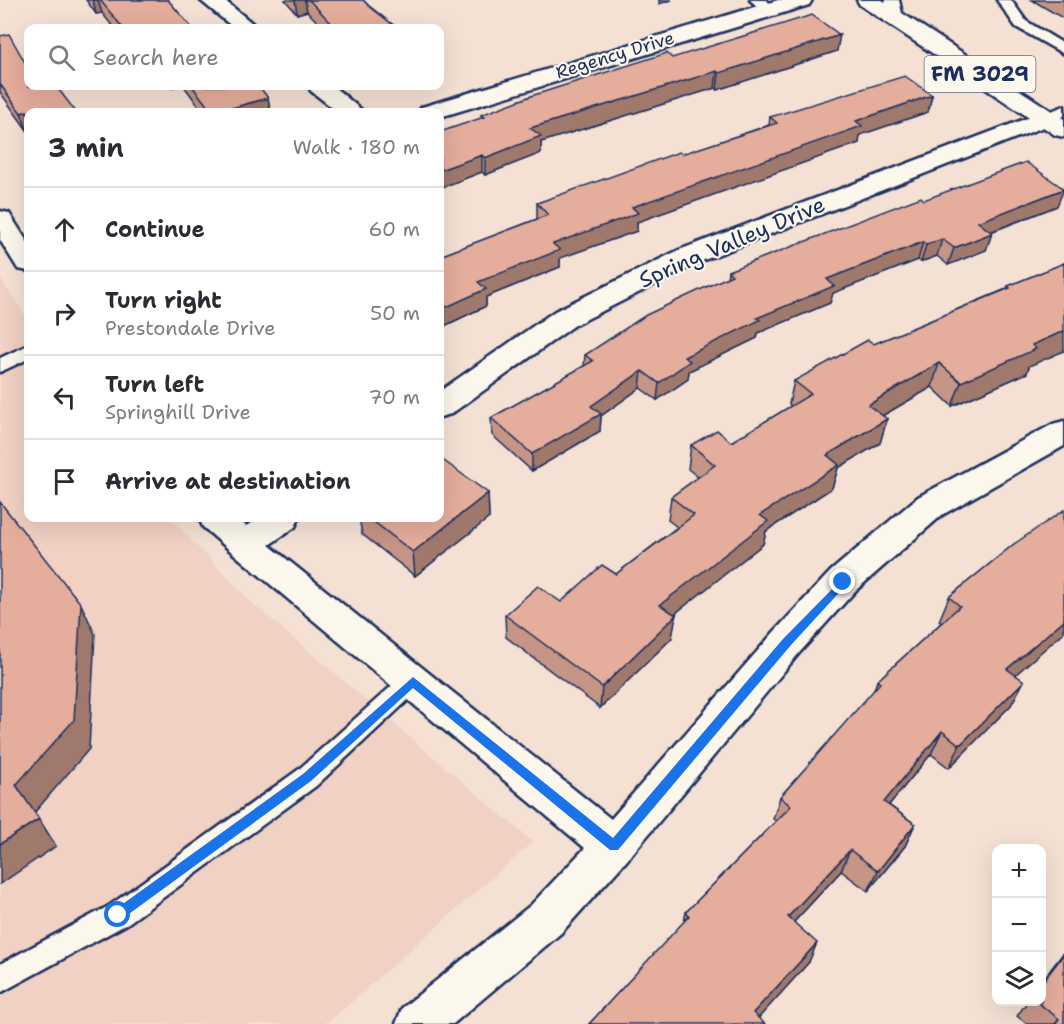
<!DOCTYPE html>
<html lang="en">
<head>
<meta charset="utf-8">
<style>
	:root { --surface:#fff; --page:#f7f7f7; --text:#2b2b33; --muted:#7c7c81; --line:#e1e1e2 }
	body { margin:0; font-family:"Shantell Sans",sans-serif; background:var(--page); color:var(--text) }
	.controls { position:absolute; right:18px; bottom:18px; display:grid; overflow:hidden; border-radius:12px; box-shadow:0 6px 24px #0002 }
	.controls button { width:54px; height:54px; display:grid; place-items:center; padding:0; border:0; border-bottom:2px solid var(--line); background:var(--surface); color:var(--text); font:30px sans-serif }
	.stop { position:absolute; width:18px; height:18px; margin:-14px; border:4px solid #1a73e8; border-radius:50%; background:#fff }
	.stop.end { background:#1a73e8; border-color:#fff; box-shadow:0 2px 6px #0008 }
	.list { margin:0; padding:0; list-style:none }
	h2 { display:flex; justify-content:space-between; align-items:center; height:78px; margin:0; padding:0 24px; font-size:26px }
	h2 small { font-size:20px; font-weight:400; color:var(--muted) }
	.list li { display:grid; grid-template-columns:39px 1fr auto; gap:18px; align-items:center; box-sizing:border-box; height:84px; padding:0 24px; border-top:2px solid var(--line) }
	.list b { display:block; font-size:22px; white-space:nowrap }
	.list p { margin:0; font-size:20px; white-space:nowrap; color:var(--muted) }
	.list em { font-size:20px; font-style:normal; color:var(--muted) }
	.icon { flex:none; width:33px; height:33px; fill:none; stroke:currentColor; stroke-width:2; stroke-linecap:round; stroke-linejoin:round }
	.map { position:relative; flex:none; width:1064px; height:1024px; overflow:hidden }
	.search { position:absolute; background:var(--surface); box-shadow:0 6px 24px #0002; left:24px; top:24px; width:420px; height:66px; display:flex; align-items:center; gap:15px; box-sizing:border-box; padding:0 21px; border-radius:12px; color:var(--muted); font-size:22px }
	.panel { position:absolute; background:var(--surface); box-shadow:0 6px 24px #0002; left:24px; top:108px; width:420px; height:414px; border-radius:12px }
	.map>svg:first-child { display:block }
	.built { fill:#f0d1c3 }
	.lines { fill:none; stroke-linecap:round; stroke-linejoin:round }
	.service-casing { stroke:#1b2f5e; stroke-width:5 }
	.minor-casing { stroke:#1b2f5e; stroke-width:5 }
	.primary-casing { stroke:#1b2f5e; stroke-width:5 }
	.service { fill:#fbf7ec; fill-rule:evenodd }
	.minor { fill:#fbf7ec; fill-rule:evenodd }
	.primary { fill:#fbf7ec; fill-rule:evenodd }
	.wall { fill:#c59586; stroke:#1b2f5e; stroke-width:1.5 }
	.shaded-wall { fill:#a0796d; stroke:#1b2f5e; stroke-width:1.5 }
	.building { fill:#e5ad9c; stroke:#1b2f5e; stroke-width:1.5 }
	.route { fill:#1a73e8 }
	.labels { text-anchor:middle; dominant-baseline:central; stroke-width:4.5; stroke-linejoin:round; paint-order:stroke }
	.far-street-label { font-size:18px; fill:#1b2f5e; stroke:#fbf7ec }
	.shield { fill:#fbf7ec; stroke:#5e6b89; stroke-width:1.5 }
	.shield-label { font-size:21px; font-weight:bold; fill:#1b2f5e }
	.street-label { font-size:22px; fill:#1b2f5e; stroke:#fbf7ec }
</style>
</head>
<body>
<div class="map">
<svg width="1064" height="1024" viewBox="0 0 1064 1024">
	<rect width="100%" height="100%" fill="#f4e1d4"/>
	<filter id="ink" filterUnits="userSpaceOnUse"><feTurbulence type="fractalNoise" baseFrequency=".0167" numOctaves="2"/><feDisplacementMap in="SourceGraphic" scale="12" xChannelSelector="R" yChannelSelector="G"/><feConvolveMatrix kernelMatrix="1 2 1 2 8 2 1 2 1" color-interpolation-filters="sRGB"/></filter>
	<g filter="url(#ink)">
		<!-- built -->
		<path class="built" d="M0,278L28,320V518H170L252,603L533,842L333,1018L323,1024H0Z"/>
		<g class="lines">
			<defs>
				<path id="service" d="M750,0H766L776,9L774,12H764Z
					M885,0H899L903,18L901,21H891Z
					M997,0H1011L1026,21L1064,44V54L1016,27Z
					M1064,106V116L1046,123L1038,118L1041,115Z
					M28,345V359L0,372V358Z
					M413,671L421,674L425,681L421,688L316,786L127,924L0,993V964L109,906L298,770L405,674Z"/>
				<path id="minor" d="M200,0H224L258,28H234Z
					M778,0H812L809,5L440,117V112H418L422,107Z
					M308,86H333L364,112H338L311,91Z
					M1046,111L1054,113L1058,118L1054,123L699,262L575,325L451,414L440,417V391L555,311L679,250Z
					M0,211L9,213L28,243V271L18,269L0,240Z
					M1064,421V446L942,515L855,591L800,652L628,859L561,933L453,1024H396L402,1008L531,905L585,848L233,553L203,527L199,518H237L246,526L259,518H299L295,527L269,545L611,819L774,632L831,571L918,497L1053,424Z"/>
				<path id="primary" d="M857,0H882L1064,119V137L1055,135L860,5Z"/>
			</defs>
			<!-- service casing -->
			<use href="#service" class="service-casing"/>
			<!-- minor casing -->
			<use href="#minor" class="minor-casing"/>
			<!-- primary casing -->
			<use href="#primary" class="primary-casing"/>
			<!-- service -->
			<use href="#service" class="service"/>
			<!-- minor -->
			<use href="#minor" class="minor"/>
			<!-- primary -->
			<use href="#primary" class="primary"/>
		</g>
		<!-- wall -->
		<path class="wall" d="M86,0H168L192,28H114L102,13L96,14Z
			M285,0H363L369,6L397,28H323L307,11L297,14Z
			M1032,0H1064V19Z
			M0,36L28,112V129L27,130L0,92Z
			M837,51L717,90L715,88L541,142V153L485,175L482,172L440,188L482,118L481,115L672,58Z
			M184,86H259L271,112H203Z
			M932,95L928,112L860,135L859,143L637,222V231L560,258V267L486,297V306L440,328V256L537,219V203L769,125L770,117Z
			M924,200L1057,206L991,232L992,233L986,250L948,265L937,256L921,262L918,260L833,293L830,303L758,333L757,338L689,371L688,379L657,400L640,388L601,416L600,431L532,471L492,435L491,418L584,366L585,355L727,278L728,271Z
			M1064,263L1027,373L952,406L932,387L882,416L887,419L880,443L838,468L832,488L766,531L763,544L674,614L672,638L600,708L506,637L505,615L561,602L616,574L677,527L668,520L671,497L698,477L688,469L691,445L731,442L791,406L789,404L794,381L874,344L1006,289L1008,286Z
			M488,493L489,518L415,576L362,534L359,518H440Z
			M1014,544L1015,675L1024,681L1011,705L949,768L931,754L889,805L915,824L905,846L868,891L841,871L794,922L809,962L758,1018L589,1024L684,922L686,912L776,821L773,819L780,797L873,692L877,681L941,623L939,621L949,597Z
			M1064,952V1024H1027L1017,1016L1027,1002H1041V982Z"/>
		<!-- shaded-wall -->
		<path class="shaded-wall" d="M93,0H98L102,13L96,14Z
			M295,0H305L307,11L297,14Z
			M659,0H672L659,4Z
			M840,35L837,51L717,90L719,73Z
			M717,71L715,88L541,142V153L485,175V158L530,128Z
			M170,86H179L171,88Z
			M932,95L928,112L860,135L859,143L637,222V231L560,258V267L486,297V306L440,328V310L478,282L553,244L632,207L856,121Z
			M268,98L271,112H217Z
			M27,111L28,117V129L27,130L21,113Z
			M482,155V172L440,188V170Z
			M1064,189L1057,206L972,239L978,222Z
			M992,233L986,250L948,265L954,248Z
			M942,239L937,256L921,262L926,245Z
			M923,242L918,260L833,293L830,303L758,333L757,338L689,371L688,379L657,400L659,383L684,357L827,279Z
			M1064,331V351L1029,366L1027,373L952,406L961,382L1032,345Z
			M939,363L932,387L861,428L868,405Z
			M642,371L640,388L601,416L600,431L532,471V454L591,406Z
			M887,419L880,443L838,468L832,488L766,531L763,544L658,627L660,605L827,455Z
			M488,493L489,518L415,576L413,552Z
			M81,604L95,634L89,749L34,813L16,785Z
			M676,615L672,638L600,708L602,687Z
			M1064,620V632L995,693L1007,669Z
			M1024,681L1011,705L949,768L960,745Z
			M942,731L931,754L874,823L884,802Z
			M39,819L56,846L0,884V844Z
			M915,824L905,846L868,891L878,871Z
			M850,850L841,871L780,937L788,917Z
			M817,943L809,962L753,1024V1013Z"/>
		<!-- building -->
		<path class="building" d="M100,0H168L192,28H123Z
			M309,0H363L369,6L397,28H336Z
			M812,15L840,35L719,73L717,71L530,128L541,136L485,158L482,155L440,170V132L484,117L481,115L531,96L667,53L672,58Z
			M9,34L28,68V86H56L76,112H28V115L27,111L21,113L0,84V36Z
			M905,76L932,95L856,121L862,126L632,207L638,213L553,244L560,250L478,282L486,289L440,310V256L548,215L537,203L679,152L682,154L777,123L770,117Z
			M192,86H259L268,98L217,112H212Z
			M1026,162L1064,189L978,222L992,233L954,248L942,239L926,245L923,242L827,279L834,286L757,318L760,320L684,357L690,361L659,383L642,371L591,406L601,414L532,454L491,418L593,361L585,355L646,315L732,275L728,271L921,197L924,200Z
			M1064,263V331L1032,345L1036,349L961,382L939,363L868,405L887,419L827,455L839,465L760,515L768,521L660,605L676,615L602,687L505,615L538,586L561,602L602,565L616,574L694,515L671,497L715,465L691,445L717,430L731,442L811,394L794,381L868,340L874,344L1010,288L1008,286Z
			M440,458L488,493L413,552L369,518H440Z
			M0,502L81,604L74,720L16,785L39,819L0,844Z
			M1064,510V620L1007,669L1024,681L960,745L942,731L884,802L915,824L878,871L850,850L788,917L817,943L753,1013L765,1024H589L689,916L686,912L791,806L780,797L880,683L877,681L960,606L949,597L1014,544Z
			M1064,954V1024H1055L1059,1019L1037,1002H1041V984Z"/>
	</g>
	<!-- route -->
	<path class="route" d="M843,578L848,582L847,584L791,645L618,850H610L413,688L311,781L122,919H113L112,915L113,911L303,774L413,677L613,838L783,639Z"/>
	<g class="labels">
		<!-- far-street labels -->
		<g class="far-street-label">
			<text transform="translate(615 55) rotate(-17)">Regency Drive</text>
		</g>
		<!-- shield labels -->
		<rect class="shield" x="924.5" y="56" width="111" height="36" rx="4.5"/>
		<g class="shield-label">
			<text x="980" y="74">FM 3029</text>
		</g>
		<!-- street labels -->
		<g class="street-label">
			<text transform="translate(732 242) rotate(-23)">Spring Valley Drive</text>
		</g>
	</g>
</svg>
<div class="controls">
<button>+</button>
<button>−</button>
<button><svg class="icon" aria-label="layers" viewBox="0 0 24 24"><path d="M12 4l9 5-9 5-9-5zM3 14l9 5 9-5"/></svg></button>
</div>
<div class="stop" style="left:118px;top:915px"></div>
<div class="stop end" style="left:843px;top:582px"></div>
<div class="search"><svg class="icon" aria-label="search" viewBox="0 0 24 24"><circle cx="10" cy="10" r="6"/><path d="M15 15l6 6"/></svg>Search here</div>
<section class="panel">
<h2>3 min<small>Walk · 180 m</small></h2>
<ul class="list">
<li><svg class="icon" aria-label="ahead" viewBox="0 0 24 24"><path d="M12 20V5M6 11l6-6 6 6"/></svg><div><b>Continue</b></div><em>60 m</em></li>
<li><svg class="icon" aria-label="right" viewBox="0 0 24 24"><path d="M7 20v-9h11M14 6l5 5-5 5"/></svg><div><b>Turn right</b><p>Prestondale Drive</p></div><em>50 m</em></li>
<li><svg class="icon" aria-label="left" viewBox="0 0 24 24"><path d="M17 20v-9H6M10 6l-5 5 5 5"/></svg><div><b>Turn left</b><p>Springhill Drive</p></div><em>70 m</em></li>
<li><svg class="icon" aria-label="arrive" viewBox="0 0 24 24"><path d="M6 21V4h12l-3 4 3 4H6"/></svg><div><b>Arrive at destination</b></div></li>
</ul>
</section>
</div>
</body>
</html>
